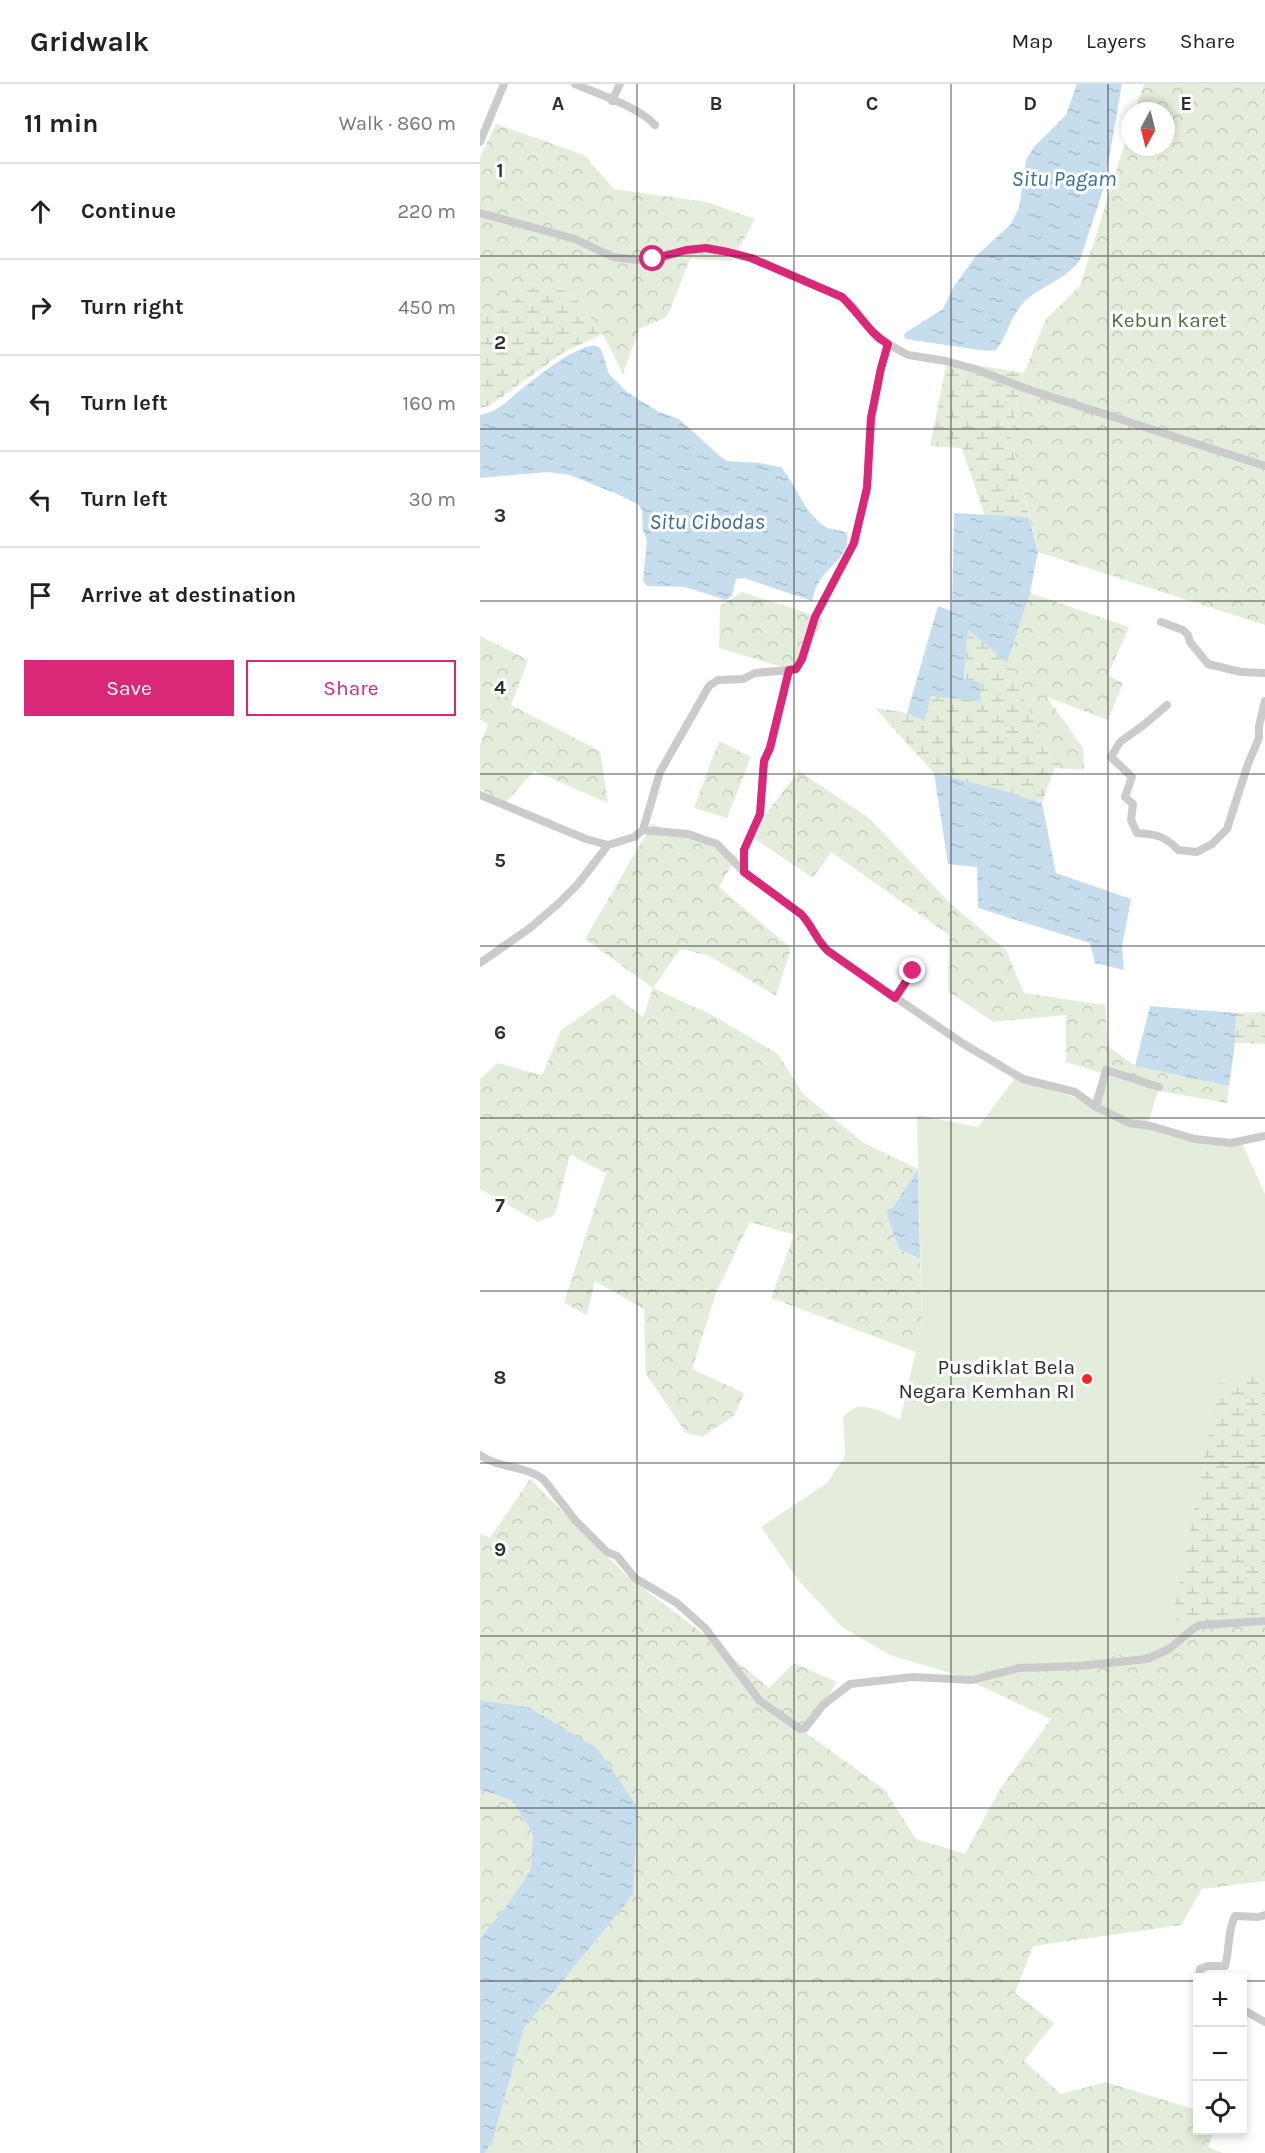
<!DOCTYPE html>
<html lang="en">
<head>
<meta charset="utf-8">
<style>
	:root { --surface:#fff; --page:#f6f6f6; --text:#222; --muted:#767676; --line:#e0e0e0; --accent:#db2777 }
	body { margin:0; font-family:Karla,sans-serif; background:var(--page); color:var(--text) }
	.controls { position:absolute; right:18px; bottom:18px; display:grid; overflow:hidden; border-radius:0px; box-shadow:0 3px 9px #0003 }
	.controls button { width:54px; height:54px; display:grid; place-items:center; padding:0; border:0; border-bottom:2px solid var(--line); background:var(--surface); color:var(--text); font:30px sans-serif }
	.compass { position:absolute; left:641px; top:18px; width:54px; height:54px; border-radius:50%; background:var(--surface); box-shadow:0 3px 9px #0003; rotate:187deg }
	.stop { position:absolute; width:18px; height:18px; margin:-14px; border:4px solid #db2777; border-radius:50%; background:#fff }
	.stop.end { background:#db2777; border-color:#fff; box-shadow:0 2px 6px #0008 }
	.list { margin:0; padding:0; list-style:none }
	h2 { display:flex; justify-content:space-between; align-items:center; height:78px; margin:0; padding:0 24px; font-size:26px }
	h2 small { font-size:20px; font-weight:400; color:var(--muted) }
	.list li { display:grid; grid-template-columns:39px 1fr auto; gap:18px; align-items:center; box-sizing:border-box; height:96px; padding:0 24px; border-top:2px solid var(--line) }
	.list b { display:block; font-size:22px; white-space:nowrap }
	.list em { font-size:20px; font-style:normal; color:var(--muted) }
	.actions { display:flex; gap:12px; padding:18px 24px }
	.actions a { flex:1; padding:14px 0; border:2px solid var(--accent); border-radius:0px; text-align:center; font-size:21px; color:var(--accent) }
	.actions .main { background:var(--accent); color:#fff }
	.icon { flex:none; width:33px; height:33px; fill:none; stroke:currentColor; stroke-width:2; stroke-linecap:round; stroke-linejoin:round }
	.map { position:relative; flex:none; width:785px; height:2069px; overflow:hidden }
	header { display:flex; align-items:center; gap:36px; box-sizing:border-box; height:84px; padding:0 30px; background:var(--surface); border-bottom:2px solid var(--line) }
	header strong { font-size:28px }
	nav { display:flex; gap:33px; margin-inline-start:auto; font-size:21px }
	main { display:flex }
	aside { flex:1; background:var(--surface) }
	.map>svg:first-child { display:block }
	.green { fill:#e4eddb }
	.forest { fill:url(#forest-crowns) }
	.wetland { fill:url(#wetland-marsh) }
	.water { fill:url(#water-ripples) }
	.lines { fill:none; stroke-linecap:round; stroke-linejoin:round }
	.street { stroke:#cbcbcb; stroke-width:8 }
	.route { stroke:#db2777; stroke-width:8 }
	.grid { fill:none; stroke:#2e2e2e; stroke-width:1.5; stroke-opacity:0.55 }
	.poi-dot { fill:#f0262c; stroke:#fff; stroke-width:2 }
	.labels { text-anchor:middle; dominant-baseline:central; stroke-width:6; stroke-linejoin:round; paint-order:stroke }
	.park-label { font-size:21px; fill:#4f6d39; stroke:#fff }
	.poi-label { font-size:21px; fill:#2e2e2e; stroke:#fff; text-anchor:end }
	.water-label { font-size:22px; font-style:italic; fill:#376d96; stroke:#fff }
	.grid-label { font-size:20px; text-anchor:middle; font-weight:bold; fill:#2e2e2e; stroke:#fff; stroke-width:6; stroke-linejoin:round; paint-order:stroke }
</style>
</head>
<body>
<header>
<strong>Gridwalk</strong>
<nav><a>Map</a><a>Layers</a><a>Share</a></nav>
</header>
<main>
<aside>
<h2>11 min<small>Walk · 860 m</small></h2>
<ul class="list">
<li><svg class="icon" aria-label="ahead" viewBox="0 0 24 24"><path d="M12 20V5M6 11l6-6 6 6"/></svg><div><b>Continue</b></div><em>220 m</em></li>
<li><svg class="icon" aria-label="right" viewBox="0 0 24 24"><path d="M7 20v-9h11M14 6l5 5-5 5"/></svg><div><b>Turn right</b></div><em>450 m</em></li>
<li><svg class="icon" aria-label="left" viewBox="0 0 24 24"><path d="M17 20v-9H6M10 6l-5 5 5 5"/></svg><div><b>Turn left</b></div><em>160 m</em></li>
<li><svg class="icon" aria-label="left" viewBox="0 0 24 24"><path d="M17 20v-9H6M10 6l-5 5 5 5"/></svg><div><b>Turn left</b></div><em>30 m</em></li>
<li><svg class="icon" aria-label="arrive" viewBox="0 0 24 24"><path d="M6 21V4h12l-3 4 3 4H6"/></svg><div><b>Arrive at destination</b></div></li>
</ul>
<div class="actions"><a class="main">Save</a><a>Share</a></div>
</aside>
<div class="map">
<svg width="785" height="2069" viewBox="0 0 785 2069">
	<defs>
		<pattern id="forest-crowns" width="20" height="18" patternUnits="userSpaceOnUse" patternTransform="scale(1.5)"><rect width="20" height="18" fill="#e4eddb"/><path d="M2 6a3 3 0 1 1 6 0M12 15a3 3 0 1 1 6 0" fill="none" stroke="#c4ccbc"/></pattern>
		<pattern id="wetland-marsh" width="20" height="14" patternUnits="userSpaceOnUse" patternTransform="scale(1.5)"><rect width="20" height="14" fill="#e4eddb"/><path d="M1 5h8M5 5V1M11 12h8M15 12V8" fill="none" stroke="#c4ccbc"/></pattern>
		<pattern id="water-ripples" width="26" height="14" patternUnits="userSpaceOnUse" patternTransform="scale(1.5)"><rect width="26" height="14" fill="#c6ddee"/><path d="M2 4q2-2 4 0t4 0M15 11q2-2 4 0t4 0" fill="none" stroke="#aabecc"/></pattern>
	</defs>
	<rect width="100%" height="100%" fill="#fff"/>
	<!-- green -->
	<path class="green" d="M622,988L678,1007L667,1043L762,1059L785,1110V1539L679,1567L521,1583L480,1592L410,1571L362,1543L319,1497L281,1443L347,1399L365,1372L363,1332L378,1322L396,1325L420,1336L442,1240L437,1031L498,1043L535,994L611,1019Z"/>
	<!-- forest -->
	<path class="forest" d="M664,0H785V541L558,468L530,351L544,289L566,235L600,202L650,43V63H686V27H655Z
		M16,40L104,71L134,105L227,118L275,135L252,177L210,175L187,233L159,245L143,290L123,250L93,211L60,198L13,231L0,232V73Z
		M262,508L343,534L319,588L239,564L240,522Z
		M550,509L649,543L628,591L643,599L628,636L567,613L603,664L604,686L575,684L527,579Z
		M0,552L48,576L31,621L120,667L128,719L54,687L25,719L0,705V661L8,640L0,636Z
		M239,657L271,673L247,734L214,724Z
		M319,687L388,733L473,822L526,866L544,909L625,921L628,962L655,982L749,1002L747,1019L678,1007L586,978V931L513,938L468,907L469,851L351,768L333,794L269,751Z
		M172,740L257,772L239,803L311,864L296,912L228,871L200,865L173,904L232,931L298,970L323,1010L384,1059L438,1085L407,1132L419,1165L440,1175L442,1240L436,1268L291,1214L314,1151L270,1138L236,1209L212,1285L264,1309L255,1331L222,1353L206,1349L166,1290L164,1225L115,1197L107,1231L84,1219L126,1089L90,1071L75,1131L58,1138L0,1105V995L17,979L62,991L81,946L133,910L163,933L173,904L105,855Z
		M50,1395L147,1492L226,1552L289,1604L314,1579L357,1598L326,1649L405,1706L436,1755L485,1770L520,1705L571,1635L480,1592L521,1583L679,1567L714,1540L785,1539V1797L722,1805L701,1841L553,1862L535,1909L574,1939L544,1977L581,2010L626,1998L717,2026L718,2046L734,2047L728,2063L743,2069H5L13,2056L44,1944L153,1811L48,1623L0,1616V1449L10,1454Z
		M0,1706L31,1716L53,1750L51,1785L28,1820L0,1854Z"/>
	<!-- wetland -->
	<path class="wetland" d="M60,198L93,211L123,250L84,268L9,322L0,324V232L13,231Z
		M467,276L544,289L530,351L549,433L505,432L482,364L450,362Z
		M488,546L527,579L575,684L562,719L454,689L395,624L427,629L444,637L451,612L484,596Z
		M785,928V960L755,959L756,929Z
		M768,1290L785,1293V1539L714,1540L692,1536L739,1299L764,1302Z"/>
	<!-- water -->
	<path class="water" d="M597,0H642L624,103L600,176C586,196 562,201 544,218C529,234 529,249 516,266L506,267L426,255L424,252L425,249L463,225L473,204L495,173L530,141L539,124L546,76L554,63L586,31Z
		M109,262H116L121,265L129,290L147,308L179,328L199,335L241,373L247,377L279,379L301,383C315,399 327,435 348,444C354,446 361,446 367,449C371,471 349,481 339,498C335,504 334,510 332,517L264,494L256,495L252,512L246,516L205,503L167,502L163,496L167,456L163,446L162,426L158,420L137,410L90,391L68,388L0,394V331C20,327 29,315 44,303C63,289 86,269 109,262Z
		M474,429L549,433L558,468L550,509L527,579L488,546L484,595L500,598L501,617L451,612L444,637L427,629L458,522L472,527Z
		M454,689L514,704L562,719L576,789L651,815L642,862L644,886L615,879L610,859L498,824L497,783L468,780Z
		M670,922L756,929L755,959L749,1002L655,982Z
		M438,1085L440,1175L419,1165L407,1132Z
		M0,1616L48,1623L117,1664L157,1722L153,1811L44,1944L13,2056L5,2069H0V1854L28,1820L51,1785L53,1750L31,1716L0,1706Z"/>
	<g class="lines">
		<!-- street -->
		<path class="street" d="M95,0C118,10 159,23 175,41
			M132,17L140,0
			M0,58L24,0
			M0,129L95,155L133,173L159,176L173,175L206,167L226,164L248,168L271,174L362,213L374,224L397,254L428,271L466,277L495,285L547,305L785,382
			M681,538L703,546L708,551L710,558L728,580L761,588L785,589
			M687,621L665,640L640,658L631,673L652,693L645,713L653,720L651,736L657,749C676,750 685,752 698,766L717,768L732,760L747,745L768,680L779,654V642L785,617
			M0,711L106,755L128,761
			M163,746L208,750L237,760L264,788L321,830C332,841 336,856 348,867L482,959L543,995L595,1008L616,1023L649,1039L671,1042L715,1055L751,1059L785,1052
			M264,788V766L280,730L284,677L290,664L309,586L316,585L322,575L335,533L374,459L387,404L391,334L401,284L408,260
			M0,879L50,844L79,819L98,800L128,761L154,753L163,746L180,688L229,602L238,596L263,595L275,589L309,586
			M415,914L433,887
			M616,1023L626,986L679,1003
			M0,1371C19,1385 46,1381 64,1396L95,1436L127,1468L137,1472L155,1494L197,1519L225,1544L280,1617L320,1645L325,1644L343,1621L370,1600L433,1593L492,1596L538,1584L599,1582L667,1575L689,1565L714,1544L720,1541L785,1537
			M718,1894L720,1885L728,1882H745C750,1866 747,1848 755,1832L778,1833L785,1831
			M762,1925L785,1938"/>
	</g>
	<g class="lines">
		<!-- route -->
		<path class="route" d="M173,175L206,166L226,164L248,168L271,174L362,213C378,228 389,249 408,260L401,284L391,334L387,404L374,459L335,533L322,575L316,585L309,586L290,664L284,677L280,730L264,766V788L321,830C332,841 336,856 348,867L415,914L433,887"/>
	</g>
	<!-- grid -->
	<path class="grid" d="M157,0V2069M314,0V2069M471,0V2069M628,0V2069M0,172H785M0,345H785M0,517H785M0,690H785M0,862H785M0,1034H785M0,1207H785M0,1379H785M0,1552H785M0,1724H785M0,1897H718M762,1897H785"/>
	<!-- markers -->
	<circle class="poi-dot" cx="607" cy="1295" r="6"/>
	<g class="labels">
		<!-- park labels -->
		<g class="park-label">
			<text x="689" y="236">Kebun karet</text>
		</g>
		<!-- poi labels -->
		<g class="poi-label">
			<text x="595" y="1283">Pusdiklat Bela<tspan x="595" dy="24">Negara Kemhan RI</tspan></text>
		</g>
		<!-- water labels -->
		<g class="water-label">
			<text x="584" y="95">Situ Pagam</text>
			<text x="227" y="438">Situ Cibodas</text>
		</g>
	</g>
	<g class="grid-label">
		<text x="78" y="26">A</text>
		<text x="236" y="26">B</text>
		<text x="392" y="26">C</text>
		<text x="550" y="26">D</text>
		<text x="706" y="26">E</text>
		<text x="20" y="93">1</text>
		<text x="20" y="265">2</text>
		<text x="20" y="438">3</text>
		<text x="20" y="610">4</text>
		<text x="20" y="783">5</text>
		<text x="20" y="955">6</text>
		<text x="20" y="1128">7</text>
		<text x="20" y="1300">8</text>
		<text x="20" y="1472">9</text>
	</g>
</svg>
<div class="controls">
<button>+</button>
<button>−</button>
<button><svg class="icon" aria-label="locate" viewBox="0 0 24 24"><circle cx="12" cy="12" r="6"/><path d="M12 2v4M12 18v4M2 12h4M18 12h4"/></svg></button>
</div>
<svg class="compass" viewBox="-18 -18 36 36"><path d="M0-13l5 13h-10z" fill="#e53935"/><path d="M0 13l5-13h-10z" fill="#767676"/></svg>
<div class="stop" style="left:173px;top:175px"></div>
<div class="stop end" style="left:433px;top:887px"></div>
</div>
</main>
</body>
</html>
